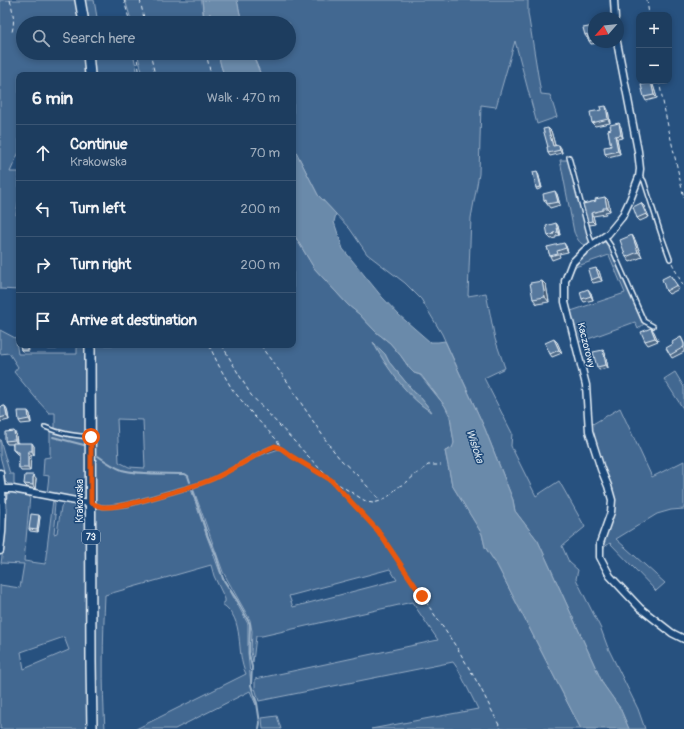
<!DOCTYPE html>
<html lang="en">
<head>
<meta charset="utf-8">
<style>
	:root { --surface:#1d3d5f; --page:#2a4868; --text:#f1f3f6; --muted:#a0aebd; --line:#3b5674 }
	body { margin:0; font-family:Pangolin,sans-serif; background:var(--page); color:var(--text) }
	.controls { position:absolute; right:12px; top:12px; display:grid; overflow:hidden; border-radius:8px; box-shadow:0 2px 6px #0003 }
	.controls button { width:36px; height:36px; display:grid; place-items:center; padding:0; border:0; border-bottom:1px solid var(--line); background:var(--surface); color:var(--text); font:20px sans-serif }
	.compass { position:absolute; left:588px; top:12px; width:36px; height:36px; border-radius:50%; background:var(--surface); box-shadow:0 2px 6px #0003; rotate:242deg }
	.stop { position:absolute; width:12px; height:12px; margin:-9px; border:3px solid #ea580c; border-radius:50%; background:#fff }
	.stop.end { background:#ea580c; border-color:#fff; box-shadow:0 1px 4px #0008 }
	.list { margin:0; padding:0; list-style:none }
	h2 { display:flex; justify-content:space-between; align-items:center; height:52px; margin:0; padding:0 16px; font-size:17px }
	h2 small { font-size:13px; font-weight:400; color:var(--muted) }
	.list li { display:grid; grid-template-columns:26px 1fr auto; gap:12px; align-items:center; box-sizing:border-box; height:56px; padding:0 16px; border-top:1px solid var(--line) }
	.list b { display:block; font-size:15px; white-space:nowrap }
	.list p { margin:0; font-size:13px; white-space:nowrap; color:var(--muted) }
	.list em { font-size:13px; font-style:normal; color:var(--muted) }
	.icon { flex:none; width:22px; height:22px; fill:none; stroke:currentColor; stroke-width:2; stroke-linecap:round; stroke-linejoin:round }
	.map { position:relative; flex:none; width:684px; height:729px; overflow:hidden }
	.search { position:absolute; background:var(--surface); box-shadow:0 2px 6px #0003; left:16px; top:16px; width:280px; height:44px; display:flex; align-items:center; gap:10px; box-sizing:border-box; padding:0 14px; border-radius:22px; color:var(--muted); font-size:15px }
	.panel { position:absolute; background:var(--surface); box-shadow:0 2px 6px #0003; left:16px; top:72px; width:280px; height:276px; border-radius:8px }
	.map>svg:first-child { display:block }
	.green { fill:#436891; stroke:#96acc4; fill-rule:evenodd }
	.water { fill:#6b8aaa; stroke:#9db3c9 }
	.lines { fill:none; stroke-linecap:round; stroke-linejoin:round }
	.stream { stroke:#9db3c9; stroke-width:2 }
	.service-casing { stroke:#e8f1f8; stroke-width:6 }
	.minor-casing { stroke:#e8f1f8; stroke-width:9 }
	.primary-casing { stroke:#e8f1f8; stroke-width:12 }
	.path { stroke:#e8f1f8; stroke-width:1; stroke-dasharray:4 3; stroke-linecap:butt }
	.service { stroke:#1f4a7a; stroke-width:3 }
	.minor { stroke:#1f4a7a; stroke-width:6 }
	.primary { stroke:#1f4a7a; stroke-width:9 }
	.wall { fill:#4b6787; stroke:#e8f1f8 }
	.shaded-wall { fill:#3d546e; stroke:#e8f1f8 }
	.building { fill:#57789d; stroke:#e8f1f8 }
	.route { stroke:#ea580c; stroke-width:5 }
	.labels { text-anchor:middle; dominant-baseline:central; stroke-width:3; stroke-linejoin:round; paint-order:stroke }
	.shield { fill:#1f4a7a; stroke:#acbfd2; stroke-width:1 }
	.shield-label { font-size:9px; font-weight:bold; fill:#e8f1f8 }
	.street-label { font-size:10px; fill:#e8f1f8; stroke:#1f4a7a }
	.water-label { font-size:11px; font-style:italic; fill:#d5e2ec; stroke:#1f4a7a }
</style>
</head>
<body>
<div class="map">
<svg width="684" height="729" viewBox="0 0 684 729">
	<rect width="100%" height="100%" fill="#27517f"/>
	<filter id="ink" filterUnits="userSpaceOnUse"><feTurbulence type="fractalNoise" baseFrequency=".025" numOctaves="2"/><feDisplacementMap in="SourceGraphic" scale="8" xChannelSelector="R" yChannelSelector="G"/><feConvolveMatrix kernelMatrix="1 2 1 2 8 2 1 2 1" color-interpolation-filters="sRGB"/></filter>
	<g filter="url(#ink)">
		<!-- green -->
		<path class="green" d="M0,0H75L80,23H23V53H84L85,75H19V152L10,172H19V198L16,215H19V290L0,289Z
			M84,0H94L98,23H89Z
			M125,0H202L203,14L208,15L210,12L212,23H132Z
			M237,0H528V13L541,94L550,95L557,117L537,124L515,41L496,107L481,105L479,174L471,218L468,296L486,293L495,339L505,368L484,378L512,433L511,446L536,496L559,481L585,527L562,546L569,562L578,570L576,579L601,629L608,648L638,709L645,729H629L620,708L603,684L538,541L515,511L513,500L485,429L442,334L421,299L405,283L367,254L350,229L318,195L293,146V75H261L252,53H289V23H242Z
			M93,53H106L107,55L117,53H133L138,75H94Z
			M137,53H218L221,66L224,75H143Z
			M560,160H567L569,162L590,243C582,249 577,239 574,232Z
			M293,233L314,268L348,305L359,314L376,332L390,343L401,356L410,369L414,373L420,375L445,406L450,416L452,430L454,443L453,448L445,451L452,485L482,534L485,547L497,565L581,729H371L478,709L458,669L453,662L259,701L255,688V679L438,640L412,602L262,636H256L253,662L251,652L252,631L250,620L223,572L193,488L214,480L258,456L279,449L284,451L280,446C266,443 241,463 229,470C223,473 217,476 212,478C200,483 186,486 174,489C159,493 111,509 99,504C96,503 96,502 95,500V345H293ZM374,343L385,354L389,362L414,392L421,398L431,411C412,403 383,362 374,343ZM117,419L143,420L145,468L129,467L119,462ZM390,569L397,580L293,607L289,596Z
			M605,242L607,243L611,248L642,322L645,323L638,329L635,322L577,343L571,311L625,293L609,255L575,267L580,260L601,243Z
			M0,330L17,339L16,341L18,354H77V345H86V433L85,434H71L55,430V413H49L39,402L14,372L18,367L9,353L0,354Z
			M675,372L684,387V410L664,379Z
			M620,408L652,477L684,461V509L671,510L657,514L616,539L665,583L656,591L610,543L603,548V540L614,506L612,490L594,439L591,425Z
			M52,431L69,437H83L86,440V498L84,500L47,493L49,476L43,475L44,458L50,457V432Z
			M0,439L10,474H14V485L12,486V484H8L6,482H5L3,467L0,456Z
			M191,489L206,534L220,572L248,624V653L251,685L256,705L250,691L175,729H136L246,674C235,652 246,619 222,604L225,602V599L214,576L211,565L105,595C103,640 102,684 105,729H97L95,629V510L97,508L104,509L128,507Z
			M10,491L47,497V499L30,496L24,561L45,564L53,500L55,504L54,514L56,515L54,534L57,533L61,507L64,502L85,505L86,506L88,729H0V585L20,588L24,564L1,563L5,537L7,496L8,492ZM64,637L69,650L24,669L21,652Z
			M277,716L281,729H263L262,718Z"/>
		<!-- water -->
		<path class="water" d="M202,0H237L242,23H212L210,13L208,15L207,19L204,17Z
			M218,53H252L261,75H224L221,66Z
			M293,146L318,195L336,214L334,222L343,249L382,297L399,315L430,342H438L445,341L485,429L513,500L515,511L538,541L603,684L620,708L629,729H581L497,565L485,547L482,534L452,485L445,451L452,448L454,443L452,430L450,416L445,406L421,375L414,373L410,369L401,356L390,343L376,332L359,314L348,305L314,268L293,233Z
			M373,342L385,354L389,362L414,392L421,398L432,412C410,401 384,364 373,342Z"/>
		<g class="lines">
			<!-- stream -->
			<path class="stream" d="M53,437L84,445
				M98,456C105,461 114,467 122,470C138,475 167,473 185,474L188,476L190,482
				M193,491L208,537L216,555L223,579L237,600L250,624L249,654L252,667L251,685L257,703L260,723L259,729"/>
			<defs>
				<path id="service" d="M569,157L590,237L593,245
					M639,177L642,178L644,181L662,237L670,259
					M605,237L611,246L644,321L653,326
					M45,427C61,434 71,435 89,437"/>
				<path id="minor" d="M614,0L615,18
					M617,42L638,151L640,169L639,177L630,200L622,217L608,234L584,251L572,263L565,281V302L586,385L589,431L601,469L608,486L612,500L611,512L600,543V557L610,576L640,608L672,633L684,639
					M0,473C4,500 4,523 0,551
					M2,489H13L76,501L91,503"/>
				<path id="primary" d="M80,0L84,23
					M88,53L90,75
					M90,345L91,662L92,729"/>
			</defs>
			<!-- service casing -->
			<use href="#service" class="service-casing"/>
			<!-- minor casing -->
			<use href="#minor" class="minor-casing"/>
			<!-- primary casing -->
			<use href="#primary" class="primary-casing"/>
			<!-- path -->
			<path class="path" d="M10,0C13,11 15,21 12,32
				M124,0L130,23
				M140,0L145,23
				M647,0L649,15
				M136,53L140,75
				M150,53L155,75
				M206,53L211,75
				M659,81L666,117L684,198
				M672,263L684,288
				M209,345L219,366L232,389L255,417L277,440L281,448
				M222,345L238,373L251,395L378,531L459,651L480,687L501,729
				M261,345L265,352L287,381L297,397L327,442L340,459L358,476L380,500
				M333,481L367,502L373,503L381,501L389,496L398,487L407,482L416,474L420,472L428,465H441
				M99,506C114,510 150,498 165,494C182,489 200,485 215,478C236,468 254,455 275,446L282,449L304,464L330,480"/>
			<!-- service -->
			<use href="#service" class="service"/>
			<!-- minor -->
			<use href="#minor" class="minor"/>
			<!-- primary -->
			<use href="#primary" class="primary"/>
		</g>
		<!-- wall -->
		<path class="wall" d="M594,26V42H599V43L591,44L589,41L588,38H587L585,35Z
			M653,85L657,98L646,101L644,97Z
			M608,110L610,123L595,126L592,123Z
			M621,127L623,138L617,139L620,154L608,157L605,154L611,146L608,130Z
			M548,128L551,131L555,145L561,148L562,153L550,156L548,153Z
			M538,173L542,188L537,190L536,188Z
			M557,194L560,205L550,208L544,200Z
			M605,197L608,200L610,211L605,212L606,214L593,216L595,224L590,225L588,222L583,204L596,201Z
			M644,206L649,217L640,221L637,218Z
			M556,223L558,226L560,235L556,236V238L551,239L548,236Z
			M632,235L635,240L642,257L630,262L626,257Z
			M566,246L568,252L559,254L560,257L552,260L550,256L547,247Z
			M596,268L599,271L602,281L593,283L591,280Z
			M670,275L679,289L669,294L666,291Z
			M542,281L546,285L549,302L537,304L533,299Z
			M591,293L593,300L584,302L582,299Z
			M651,328L654,332L658,341L648,345L645,341Z
			M681,337L684,343V352L672,358L670,355L673,344Z
			M557,342L562,353L552,357L550,354Z
			M20,345H28L29,351H22L21,350Z
			M45,345H57V349H48Z
			M603,350L605,353L608,368L599,370L597,367Z
			M5,406L7,409L9,420L0,422V407Z
			M28,411L30,414L31,423L21,424L19,421Z
			M16,434L17,443L34,446V455H31L30,471H21L19,468V455H18L13,450V444H7L5,441Z
			M36,479L35,489L27,487L24,484Z
			M39,515L40,517L38,532L30,531L29,529Z"/>
		<!-- shaded-wall -->
		<path class="shaded-wall" d="M651,82L653,85L657,98L654,95Z
			M606,106L608,110L610,123L608,119Z
			M619,123L621,127L623,138L621,135Z
			M548,128L551,131L556,149L553,146Z
			M615,136L617,139L620,154L618,151Z
			M559,145L561,148L562,153L560,150Z
			M537,171L538,173L542,188L541,187Z
			M555,191L557,194L560,205L558,202Z
			M605,197L608,200L610,211L607,208Z
			M641,203L644,206L649,217L646,214Z
			M591,213L593,216L595,224L592,221Z
			M556,223L558,226L560,235L558,232Z
			M632,235L635,240L642,257L638,252Z
			M564,243L566,246L568,252L566,248Z
			M596,268L599,271L602,281L599,277Z
			M542,281L546,285L549,302L545,297Z
			M588,289L591,293L593,300L591,296Z
			M651,328L654,332L658,341L655,338Z
			M554,339L557,342L562,353L559,350Z
			M603,350L605,353L608,368L606,365Z
			M5,406L7,409L9,420L7,416Z
			M28,411L30,414L31,423L29,419Z
			M14,431L16,434L17,444L15,440Z
			M32,443L34,446V455L32,451Z
			M28,451L31,455L30,471L28,468Z
			M33,475L36,479L35,489L33,485Z
			M39,515L40,517L38,532L37,530Z"/>
		<!-- building -->
		<path class="building" d="M594,26V40L589,41L587,34L585,35L583,28Z
			M651,82L654,95L644,97L641,85Z
			M606,106L608,119L592,123L590,112L601,110L600,107Z
			M619,123L621,135L615,136L618,151L605,154L604,147L611,146L608,130L611,129L610,125Z
			M548,128L553,146L559,145L560,150L548,153L547,147H548L543,129Z
			M537,171L541,187L536,188L533,172Z
			M555,191L558,202L547,204L546,199L544,200L543,194Z
			M605,197L607,208H603V210L591,213L592,221L588,222L583,204L596,201L595,199Z
			M641,203L646,214L637,218L633,207Z
			M556,223L558,232L553,233L554,234L548,236L546,226Z
			M632,235L638,252L626,257L620,240Z
			M564,243L566,248L557,251L558,254L550,256L547,247Z
			M596,268L599,277L591,280L588,270Z
			M670,275L677,285L666,291L662,279Z
			M542,281L545,297L533,299L530,283Z
			M588,289L591,296L582,299L580,292Z
			M651,328L655,338L645,341L641,332Z
			M681,337L684,344V347L670,355L666,348L673,344L672,342Z
			M554,339L559,350L550,354L545,343Z
			M20,345H27L28,350H21Z
			M603,350L606,365L597,367L593,352Z
			M5,406L7,416L0,418V407Z
			M18,411H28L29,419L19,421Z
			M14,431L15,440L5,441V432Z
			M13,443H32V451H28V468H19V452H15V450H13Z
			M25,475H33V485L24,484Z
			M31,514L39,515L37,530L29,529Z"/>
	</g>
	<g class="lines" filter="url(#ink)">
		<!-- route -->
		<path class="route" d="M91,437V503C95,504 99,507 103,507C121,508 148,499 166,494C182,489 200,485 215,478C236,468 254,455 275,446L282,449L291,456L331,480L378,531L422,596"/>
	</g>
	<g class="labels">
		<!-- shield labels -->
		<rect class="shield" x="82" y="530" width="18" height="14" rx="3"/>
		<g class="shield-label">
			<text x="91" y="537">73</text>
		</g>
		<!-- street labels -->
		<g class="street-label">
			<text transform="translate(586 345) rotate(76)">Kaczorowy</text>
			<text transform="translate(80 501) rotate(-90)">Krakowska</text>
		</g>
		<!-- water labels -->
		<g class="water-label">
			<text transform="translate(475 446) rotate(72)">Wisłoka</text>
		</g>
	</g>
</svg>
<div class="controls">
<button>+</button>
<button>−</button>
</div>
<svg class="compass" viewBox="-18 -18 36 36"><path d="M0-13l5 13h-10z" fill="#e53935"/><path d="M0 13l5-13h-10z" fill="#a0aebd"/></svg>
<div class="stop" style="left:91px;top:437px"></div>
<div class="stop end" style="left:422px;top:596px"></div>
<div class="search"><svg class="icon" aria-label="search" viewBox="0 0 24 24"><circle cx="10" cy="10" r="6"/><path d="M15 15l6 6"/></svg>Search here</div>
<section class="panel">
<h2>6 min<small>Walk · 470 m</small></h2>
<ul class="list">
<li><svg class="icon" aria-label="ahead" viewBox="0 0 24 24"><path d="M12 20V5M6 11l6-6 6 6"/></svg><div><b>Continue</b><p>Krakowska</p></div><em>70 m</em></li>
<li><svg class="icon" aria-label="left" viewBox="0 0 24 24"><path d="M17 20v-9H6M10 6l-5 5 5 5"/></svg><div><b>Turn left</b></div><em>200 m</em></li>
<li><svg class="icon" aria-label="right" viewBox="0 0 24 24"><path d="M7 20v-9h11M14 6l5 5-5 5"/></svg><div><b>Turn right</b></div><em>200 m</em></li>
<li><svg class="icon" aria-label="arrive" viewBox="0 0 24 24"><path d="M6 21V4h12l-3 4 3 4H6"/></svg><div><b>Arrive at destination</b></div></li>
</ul>
</section>
</div>
</body>
</html>
